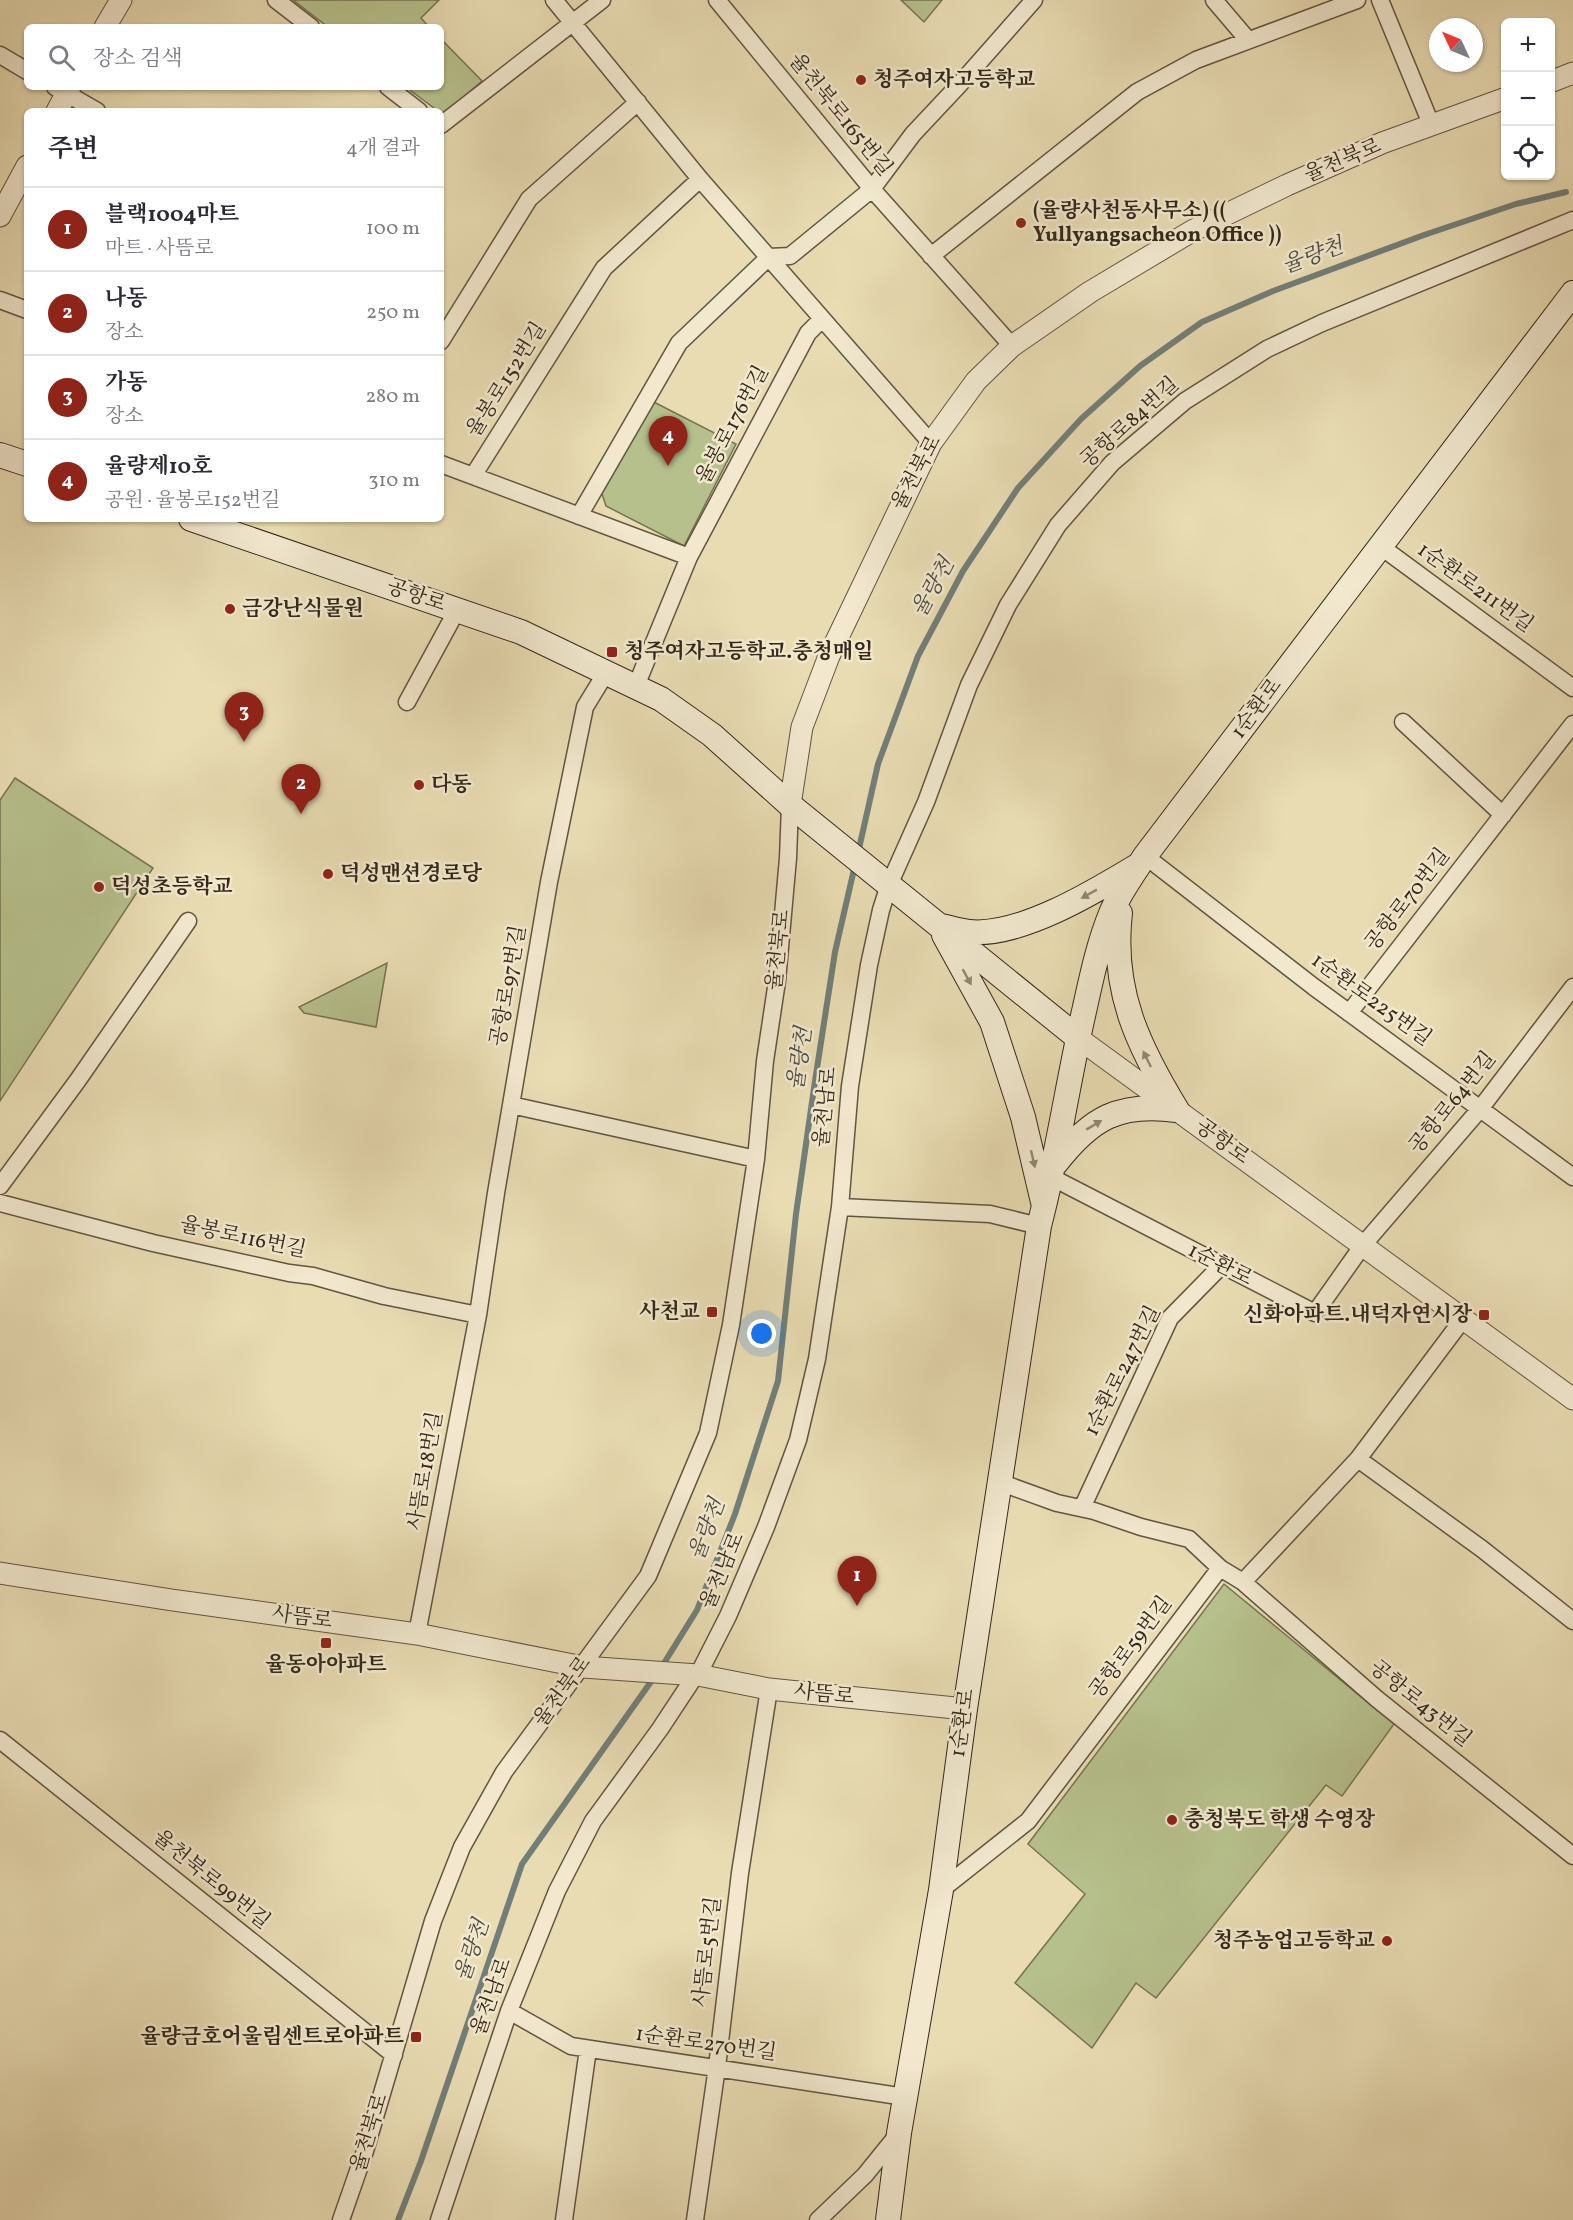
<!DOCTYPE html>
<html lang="ko">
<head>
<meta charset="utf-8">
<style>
	:root { --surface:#fff; --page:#f2f2f3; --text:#2b2b33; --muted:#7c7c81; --line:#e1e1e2; --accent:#8f2418 }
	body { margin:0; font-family:Vollkorn,"Noto Serif KR",serif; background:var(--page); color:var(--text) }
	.controls { position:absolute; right:18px; top:18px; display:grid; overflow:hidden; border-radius:9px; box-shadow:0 2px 4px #0004 }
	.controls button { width:54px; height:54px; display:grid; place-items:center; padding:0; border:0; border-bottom:2px solid var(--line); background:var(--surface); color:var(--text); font:30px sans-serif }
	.compass { position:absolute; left:1429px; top:18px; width:54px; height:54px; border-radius:50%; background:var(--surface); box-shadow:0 2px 4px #0004; rotate:314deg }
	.you { position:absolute; left:762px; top:1334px; width:21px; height:21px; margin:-15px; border:4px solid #fff; border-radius:50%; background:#1a73e8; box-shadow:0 0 0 9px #1a73e833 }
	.badge { display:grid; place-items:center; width:39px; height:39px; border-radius:50%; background:var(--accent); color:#fff; font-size:20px; font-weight:700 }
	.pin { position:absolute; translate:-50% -50px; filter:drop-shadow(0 2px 3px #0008) }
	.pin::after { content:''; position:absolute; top:32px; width:21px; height:18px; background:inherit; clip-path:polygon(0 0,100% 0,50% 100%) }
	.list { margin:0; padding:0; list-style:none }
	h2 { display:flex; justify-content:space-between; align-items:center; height:78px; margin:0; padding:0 24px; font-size:26px }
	h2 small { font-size:20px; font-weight:400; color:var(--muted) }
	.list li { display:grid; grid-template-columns:39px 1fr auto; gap:18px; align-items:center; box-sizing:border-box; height:84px; padding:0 24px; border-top:2px solid var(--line) }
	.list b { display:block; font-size:22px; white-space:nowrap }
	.list p { margin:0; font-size:20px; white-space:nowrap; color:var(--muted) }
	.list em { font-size:20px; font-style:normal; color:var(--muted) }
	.icon { flex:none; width:33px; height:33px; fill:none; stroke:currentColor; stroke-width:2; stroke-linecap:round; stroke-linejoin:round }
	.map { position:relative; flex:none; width:1573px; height:2220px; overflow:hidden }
	.search { position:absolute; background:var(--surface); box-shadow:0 2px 4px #0004; left:24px; top:24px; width:420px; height:66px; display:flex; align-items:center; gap:15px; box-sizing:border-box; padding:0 21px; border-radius:9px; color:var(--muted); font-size:22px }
	.panel { position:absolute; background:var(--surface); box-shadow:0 2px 4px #0004; left:24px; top:108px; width:420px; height:414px; border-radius:9px }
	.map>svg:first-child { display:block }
	.green { fill:#b6c08c; stroke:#757452; stroke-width:1.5 }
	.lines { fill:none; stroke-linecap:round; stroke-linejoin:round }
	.stream { stroke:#727f78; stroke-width:6 }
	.minor-casing { stroke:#615540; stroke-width:19 }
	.tertiary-casing { stroke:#615540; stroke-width:23 }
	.secondary-casing { stroke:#342819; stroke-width:26 }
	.minor { stroke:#f1e8ce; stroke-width:16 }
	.tertiary { stroke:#f1e8ce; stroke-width:21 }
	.secondary { stroke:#f1e8ce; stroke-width:24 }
	.oneway { fill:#928874 }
	.poi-dot { fill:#8f2418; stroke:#f1e8ce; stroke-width:2 }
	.labels { text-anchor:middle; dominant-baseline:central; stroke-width:5; stroke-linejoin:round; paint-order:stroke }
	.poi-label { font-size:21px; font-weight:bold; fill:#342819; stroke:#f1e8ce; text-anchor:start }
	.street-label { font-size:21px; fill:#342819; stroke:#f1e8ce }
	.water-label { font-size:22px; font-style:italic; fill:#4e4c40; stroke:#f1e8ce }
</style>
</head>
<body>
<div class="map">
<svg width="1573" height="2220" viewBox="0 0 1573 2220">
	<rect width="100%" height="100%" fill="#e9dcb3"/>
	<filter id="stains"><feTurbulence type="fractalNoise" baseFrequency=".00333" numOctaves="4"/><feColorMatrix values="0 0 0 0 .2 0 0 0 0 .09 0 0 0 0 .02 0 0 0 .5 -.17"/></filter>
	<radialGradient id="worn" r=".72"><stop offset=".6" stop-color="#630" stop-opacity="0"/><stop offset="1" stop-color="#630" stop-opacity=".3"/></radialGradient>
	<!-- green -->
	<path class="green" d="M293,0H439L421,18L429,27H328Z
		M901,0H942L924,22Z
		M441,39L482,81L443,115L441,111H438L406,87H441Z
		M646,398L736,444L684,546L606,506L600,488Z
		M15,778L153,868L0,1101V800Z
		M387,963L376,1027L304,1013L299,1007Z
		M1224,1584L1394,1724L1342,1796L1326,1785L1156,1998L1136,1983L1092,2048L1015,1983L1085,1894L1028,1844Z"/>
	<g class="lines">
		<!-- stream -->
		<path class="stream" d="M858,853L878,764L918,656L963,571L1018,488L1081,419L1140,366L1202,322L1273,291L1424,235L1516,204L1566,192
			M661,1668L697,1610L735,1514L778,1381L796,1214L815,1081L835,952L855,865
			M398,2220L421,2161L522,1864L655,1676"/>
		<defs>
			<path id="minor" d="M276,0L311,27
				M554,0L700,179L931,443
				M717,0L872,189L1012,346
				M1214,0L1248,40
				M1380,0L1431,124
				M0,55L27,71
				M55,87L97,111
				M388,87L419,111
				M441,125L602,0
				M931,256L1137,92L1196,60L1357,0
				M0,300L27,310
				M441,341L529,199L638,102
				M441,464L689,557
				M473,476L604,268L700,179
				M579,516L679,343L769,257L790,256L872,189L913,134L959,85L1034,0
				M1380,546L1573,688
				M636,686L689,557L808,333L822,319
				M407,702L457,610
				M1403,722L1503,815
				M1145,856L1314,987L1573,1177
				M1349,1013L1573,724
				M511,1105L756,1159
				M1051,1177L1315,1313L1363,1245L1480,1109L1573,987
				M0,1186L78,1080L188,921
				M0,1203L153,1243L289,1273L313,1276L384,1296L478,1315
				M840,1207L990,1214L1039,1226
				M1358,1459L1482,1549L1573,1621
				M999,1482L1057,1503L1094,1511L1141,1527L1189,1539L1220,1568
				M1082,1508L1170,1318L1221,1266
				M1243,1582L1377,1699L1573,1856
				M417,1634L478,1315L496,1193L549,882L585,707L607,671
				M0,1740L394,2055
				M941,1890L1028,1821L1220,1568L1243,1582L1358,1459L1463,1319
				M509,2011L571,2046L905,2097
				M341,2220L365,2151L433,1921L462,1847L504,1772L648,1576L708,1433L731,1325L756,1159L765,1061L777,981L788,858L790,805
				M439,2220L509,2011L557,1891L593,1821L660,1729L693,1679L698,1675L728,1616L766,1527L798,1440L817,1359L840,1207L850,1086L869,965L881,910L889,885L926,802L969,685L1008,605L1058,525L1112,463L1185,401L1267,349L1322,323L1573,220
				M564,2220L588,2049
				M695,2220L717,2067L740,1873L769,1689
				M818,2220L865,2175L899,2133"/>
			<path id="tertiary" d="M105,27L121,0
				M1550,82L1573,73
				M57,111L70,87
				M0,216L27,166
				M790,805L802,727L829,656L931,443L976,381L1012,346L1090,292L1192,231L1287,185L1382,143L1506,98
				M1078,1038L1573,1399
				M0,1573L172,1600L417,1634L583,1667L698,1675L769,1689L965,1709"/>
			<path id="secondary" d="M0,455L27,464
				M191,519L521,632L661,699L712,735L790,805L1078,1038
				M1120,913C1111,990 1138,1046 1177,1110
				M941,926C950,928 960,931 969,932C1020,937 1094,892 1137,866
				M944,935L992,1022L1023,1117L1043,1202
				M1056,1163C1091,1118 1119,1102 1177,1110
				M888,2220L899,2133L941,1890L965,1709L1039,1226C1058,1154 1068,1080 1085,1007C1092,975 1099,942 1112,911C1120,892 1134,873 1145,856L1573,293"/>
		</defs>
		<!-- minor casing -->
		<use href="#minor" class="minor-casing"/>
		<!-- tertiary casing -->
		<use href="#tertiary" class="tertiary-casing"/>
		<!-- secondary casing -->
		<use href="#secondary" class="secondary-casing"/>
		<!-- minor -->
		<use href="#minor" class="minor"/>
		<!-- tertiary -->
		<use href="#tertiary" class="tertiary"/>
		<!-- secondary -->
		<use href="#secondary" class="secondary"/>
	</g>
	<!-- one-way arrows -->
	<defs><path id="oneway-solid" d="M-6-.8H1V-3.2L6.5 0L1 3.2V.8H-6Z" transform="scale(1.5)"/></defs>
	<g class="oneway">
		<use href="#oneway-solid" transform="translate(1089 894) rotate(151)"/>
		<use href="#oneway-solid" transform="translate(967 977) rotate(61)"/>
		<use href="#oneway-solid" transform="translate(1147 1059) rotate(-116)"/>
		<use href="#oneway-solid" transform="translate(1094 1125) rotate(-31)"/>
		<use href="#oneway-solid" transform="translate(1033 1159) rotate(77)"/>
	</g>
	<!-- markers -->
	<g class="poi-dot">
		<circle cx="861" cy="80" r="6"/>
		<circle cx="1021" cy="223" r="6"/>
		<circle cx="230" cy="609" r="6"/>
		<rect x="606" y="646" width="12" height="12" rx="3"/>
		<circle cx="419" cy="785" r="6"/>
		<circle cx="328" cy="874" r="6"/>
		<circle cx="99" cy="887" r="6"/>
		<rect x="706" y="1306" width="12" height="12" rx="3"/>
		<rect x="1478" y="1309" width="12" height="12" rx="3"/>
		<rect x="320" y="1637" width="12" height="12" rx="3"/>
		<circle cx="1172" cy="1820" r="6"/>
		<circle cx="1387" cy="1941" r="6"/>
		<rect x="410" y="2031" width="12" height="12" rx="3"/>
	</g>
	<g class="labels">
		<!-- poi labels -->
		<g class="poi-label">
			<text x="873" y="80">청주여자고등학교</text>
			<text x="1033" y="211">(율량사천동사무소) ((<tspan x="1033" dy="24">Yullyangsacheon Office ))</tspan></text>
			<text x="242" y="609">금강난식물원</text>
			<text x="624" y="652">청주여자고등학교.충청매일</text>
			<text x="431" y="785">다동</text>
			<text x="340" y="874">덕성맨션경로당</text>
			<text x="111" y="887">덕성초등학교</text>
			<text x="700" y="1312" text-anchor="end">사천교</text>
			<text x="1472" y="1315" text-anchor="end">신화아파트.내덕자연시장</text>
			<text x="326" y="1665" text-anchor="middle">율동아아파트</text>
			<text x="1184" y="1820">충청북도 학생 수영장</text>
			<text x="1375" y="1941" text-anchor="end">청주농업고등학교</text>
			<text x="404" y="2037" text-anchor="end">율량금호어울림센트로아파트</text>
		</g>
		<!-- street labels -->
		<g class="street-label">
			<text transform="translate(840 115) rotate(51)">율천북로165번길</text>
			<text transform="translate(1343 161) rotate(-23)">율천북로</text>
			<text transform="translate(507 380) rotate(-58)">율봉로152번길</text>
			<text transform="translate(1130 423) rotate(-42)">공항로84번길</text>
			<text transform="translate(733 425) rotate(-62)">율봉로176번길</text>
			<text transform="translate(917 473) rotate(-62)">율천북로</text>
			<text transform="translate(1475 588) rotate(36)">1순환로211번길</text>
			<text transform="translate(416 596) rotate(19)">공항로</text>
			<text transform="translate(1257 709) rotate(-53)">1순환로</text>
			<text transform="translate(1408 900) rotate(-52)">공항로70번길</text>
			<text transform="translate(779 950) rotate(-84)">율천북로</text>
			<text transform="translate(509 986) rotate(-80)">공항로97번길</text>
			<text transform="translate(1371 1000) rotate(36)">1순환로225번길</text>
			<text transform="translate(1453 1103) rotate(-51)">공항로64번길</text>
			<text transform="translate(826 1107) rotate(-84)">율천남로</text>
			<text transform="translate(1222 1142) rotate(36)">공항로</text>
			<text transform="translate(243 1238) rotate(12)">율봉로116번길</text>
			<text transform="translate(1220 1265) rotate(27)">1순환로</text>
			<text transform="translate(1123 1371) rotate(-63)">1순환로247번길</text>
			<text transform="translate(426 1471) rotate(-80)">사뜸로18번길</text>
			<text transform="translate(723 1571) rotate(-67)">율천남로</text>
			<text transform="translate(302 1618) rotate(8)">사뜸로</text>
			<text transform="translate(1131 1648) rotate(-53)">공항로59번길</text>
			<text transform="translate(563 1692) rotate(-54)">율천북로</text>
			<text transform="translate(824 1695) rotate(6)">사뜸로</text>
			<text transform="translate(1420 1704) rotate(39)">공항로43번길</text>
			<text transform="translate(963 1723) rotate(-82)">1순환로</text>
			<text transform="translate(211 1880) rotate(39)">율천북로99번길</text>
			<text transform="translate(708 1952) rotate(-83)">사뜸로5번길</text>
			<text transform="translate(492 1997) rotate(-70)">율천남로</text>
			<text transform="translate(706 2044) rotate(8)">1순환로270번길</text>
			<text transform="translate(370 2133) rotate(-73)">율천북로</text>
		</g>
		<!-- water labels -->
		<g class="water-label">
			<text transform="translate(1313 257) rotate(-20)">율량천</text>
			<text transform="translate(934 588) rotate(-61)">율량천</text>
			<text transform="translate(801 1059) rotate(-82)">율량천</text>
			<text transform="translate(708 1530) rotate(-69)">율량천</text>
			<text transform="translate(473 1951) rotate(-71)">율량천</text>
		</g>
	</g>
	<rect width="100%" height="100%" filter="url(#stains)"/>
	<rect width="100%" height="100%" fill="url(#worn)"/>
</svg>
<div class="controls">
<button>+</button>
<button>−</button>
<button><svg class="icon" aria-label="locate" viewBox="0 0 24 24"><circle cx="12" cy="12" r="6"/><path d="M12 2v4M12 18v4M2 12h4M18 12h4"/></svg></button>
</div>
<svg class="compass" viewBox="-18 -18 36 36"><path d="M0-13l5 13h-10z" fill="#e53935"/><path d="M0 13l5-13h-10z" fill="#7c7c81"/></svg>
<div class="you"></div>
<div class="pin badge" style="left:857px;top:1606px">1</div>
<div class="pin badge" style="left:301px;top:814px">2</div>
<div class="pin badge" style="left:244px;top:742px">3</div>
<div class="pin badge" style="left:668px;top:466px">4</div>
<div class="search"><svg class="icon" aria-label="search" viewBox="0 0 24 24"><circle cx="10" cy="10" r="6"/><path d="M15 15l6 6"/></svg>장소 검색</div>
<section class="panel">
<h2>주변<small>4개 결과</small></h2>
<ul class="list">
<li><span class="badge">1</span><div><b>블랙1004마트</b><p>마트 · 사뜸로</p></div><em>100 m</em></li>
<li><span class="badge">2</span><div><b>나동</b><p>장소</p></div><em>250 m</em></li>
<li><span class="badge">3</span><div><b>가동</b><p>장소</p></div><em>280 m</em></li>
<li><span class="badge">4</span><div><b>율량제10호</b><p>공원 · 율봉로152번길</p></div><em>310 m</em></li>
</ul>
</section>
</div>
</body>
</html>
